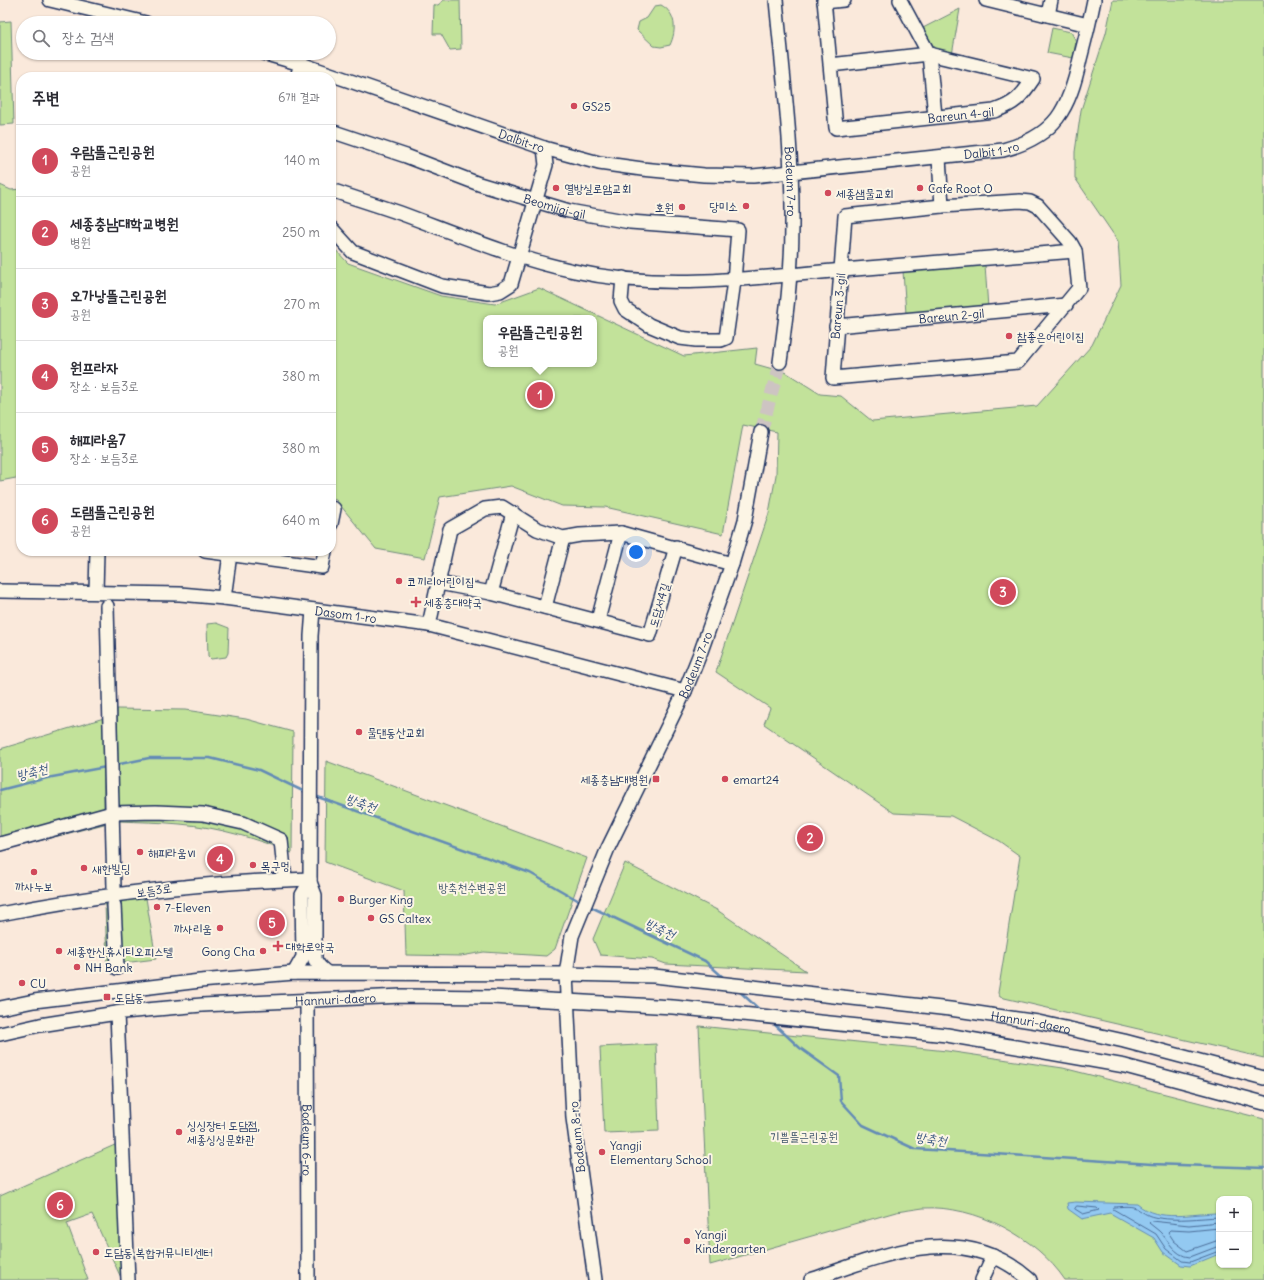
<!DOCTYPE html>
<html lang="ko">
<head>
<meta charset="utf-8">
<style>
	:root { --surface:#fff; --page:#f2f2f3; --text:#2b2b33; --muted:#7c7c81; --line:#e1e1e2; --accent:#d1495b }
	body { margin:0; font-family:Delius,"Poor Story",sans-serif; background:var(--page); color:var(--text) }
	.controls { position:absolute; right:12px; bottom:12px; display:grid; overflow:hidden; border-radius:8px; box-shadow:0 1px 3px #0004 }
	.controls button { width:36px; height:36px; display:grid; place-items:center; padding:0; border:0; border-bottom:1px solid var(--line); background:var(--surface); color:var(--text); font:20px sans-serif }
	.you { position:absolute; left:636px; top:552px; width:14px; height:14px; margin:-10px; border:3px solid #fff; border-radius:50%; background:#1a73e8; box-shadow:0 0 0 6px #1a73e833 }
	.badge { display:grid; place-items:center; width:26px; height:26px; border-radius:50%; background:var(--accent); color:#fff; font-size:13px; font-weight:700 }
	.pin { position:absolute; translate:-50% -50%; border:2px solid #fff; box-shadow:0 1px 4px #0006 }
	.popup { position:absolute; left:483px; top:315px; width:114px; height:52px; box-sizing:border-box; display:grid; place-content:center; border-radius:8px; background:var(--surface); filter:drop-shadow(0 1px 3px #0005); font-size:13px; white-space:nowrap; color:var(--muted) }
	.popup b { font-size:15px; color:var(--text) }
	.popup::after { content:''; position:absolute; left:50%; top:100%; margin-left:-8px; border:8px solid transparent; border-top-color:var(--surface) }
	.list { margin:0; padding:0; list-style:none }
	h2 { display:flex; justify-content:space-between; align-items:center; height:52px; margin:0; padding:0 16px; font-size:17px }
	h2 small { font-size:13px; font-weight:400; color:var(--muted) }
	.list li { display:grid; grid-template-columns:26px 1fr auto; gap:12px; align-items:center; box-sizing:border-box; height:72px; padding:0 16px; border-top:1px solid var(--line) }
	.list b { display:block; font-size:15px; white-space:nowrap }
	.list p { margin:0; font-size:13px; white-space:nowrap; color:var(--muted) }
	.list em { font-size:13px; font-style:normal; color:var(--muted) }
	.icon { flex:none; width:22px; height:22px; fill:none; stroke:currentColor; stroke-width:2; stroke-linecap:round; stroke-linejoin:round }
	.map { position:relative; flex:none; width:1264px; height:1280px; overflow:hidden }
	.search { position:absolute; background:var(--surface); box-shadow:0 1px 3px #0004; left:16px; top:16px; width:320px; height:44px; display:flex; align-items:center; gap:10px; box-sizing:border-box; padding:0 14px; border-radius:22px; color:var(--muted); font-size:15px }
	.panel { position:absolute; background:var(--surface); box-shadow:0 1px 3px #0004; left:16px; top:72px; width:320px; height:484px; border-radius:16px }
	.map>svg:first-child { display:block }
	.green { fill:#c2e29a; stroke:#6e887c; fill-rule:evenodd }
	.water { fill:#93c9f1; stroke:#638bb6 }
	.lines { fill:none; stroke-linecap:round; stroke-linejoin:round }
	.shore { stroke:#4b6d99; stroke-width:1 }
	.stream { stroke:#638bb6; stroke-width:2.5 }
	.minor-tunnel { stroke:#cdc4c2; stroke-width:13; stroke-dasharray:13 6; stroke-linecap:butt }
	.minor-casing { stroke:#1b2f5e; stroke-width:16 }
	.minor { stroke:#fcf5e5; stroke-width:13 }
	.poi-dot { fill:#d1495b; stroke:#fcf5e5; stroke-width:1.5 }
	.labels { text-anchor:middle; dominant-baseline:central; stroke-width:4; stroke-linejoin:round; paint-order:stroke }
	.poi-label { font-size:12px; fill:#1b2f5e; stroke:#fcf5e5; text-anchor:start }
	.street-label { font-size:12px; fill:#1b2f5e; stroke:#fcf5e5 }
	.park-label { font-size:12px; fill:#3c536a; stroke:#fcf5e5 }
	.water-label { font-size:13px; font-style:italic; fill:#395683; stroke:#fcf5e5 }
</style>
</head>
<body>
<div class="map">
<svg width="1264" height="1280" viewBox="0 0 1264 1280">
	<rect width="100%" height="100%" fill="#fae9db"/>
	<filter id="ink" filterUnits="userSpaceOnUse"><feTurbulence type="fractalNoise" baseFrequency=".025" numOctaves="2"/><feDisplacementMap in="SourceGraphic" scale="8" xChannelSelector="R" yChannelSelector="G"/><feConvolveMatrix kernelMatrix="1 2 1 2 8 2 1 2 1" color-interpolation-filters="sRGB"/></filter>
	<g filter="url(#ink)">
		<!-- green -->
		<path class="green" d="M444,0H460L461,49L450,50L441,34H433L434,5H438Z
			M1113,0H1264V1058L1000,997L998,993L1020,856L999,841L951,816L894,813L764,724L770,708L716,672L769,513L776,475L777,432L743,425L723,534L605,507L562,506L511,486L440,497L425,558L376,549L336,500L331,498V245L348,263L441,296L495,304L539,288L684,356L757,348L755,364L787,373L820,394L841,396L872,421L1037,406L1092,345L1121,285L1118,241L1075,178V152L1081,110L1106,33ZM486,318H594V364H486Z
			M661,5C676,13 677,30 670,45L661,47L654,46L637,30L639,22L647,18L655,6Z
			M960,9L952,55C933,50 932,45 923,28Z
			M11,21L14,124L0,125V22Z
			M1052,28L1071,32L1076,41L1073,58L1047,53Z
			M0,185L11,190L21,189V477L0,481Z
			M985,265L988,308L906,314L903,271Z
			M216,623L229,628L228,653L226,657L211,659L208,656L207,624Z
			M117,709L185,710L246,719L293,732L292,853C257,839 218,827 180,824C160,822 139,822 119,821Z
			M104,718V824L0,851V749Z
			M326,761L587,858L555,949L546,956L484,952L461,956L406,955L404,891L325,862Z
			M625,863L717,910L806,971L666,964L652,959L600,955L593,939Z
			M146,898L156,959L107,965L105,903Z
			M699,1026L947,1051L1063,1068L1264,1119V1280H1065C1036,1237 976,1205 923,1208C914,1209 905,1211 896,1212L710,1265ZM1219,1199H1249V1265H1219Z
			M656,1044L659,1131L604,1133L600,1047Z
			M117,1144L122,1280L92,1214L67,1223L88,1280H0V1196Z"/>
		<!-- water -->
		<path class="water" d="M1075,1202L1137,1204C1159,1223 1192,1213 1219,1213V1254L1190,1266L1181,1265L1163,1252L1154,1238L1110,1213L1082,1219L1068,1209L1067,1203Z"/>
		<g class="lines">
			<!-- shore -->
			<path class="shore" d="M1077,1206L1097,1208L1099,1210L1083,1214L1075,1209Z
				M1219,1217C1199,1218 1179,1221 1159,1218C1147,1216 1146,1214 1136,1208C1130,1205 1120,1207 1114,1207L1113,1209L1156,1234L1166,1249L1182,1261L1190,1262L1219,1251
				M1219,1222L1189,1225L1151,1221L1149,1223C1152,1226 1156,1228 1159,1231C1169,1240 1174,1256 1190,1257L1219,1246
				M1219,1228L1189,1231L1170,1230L1168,1232L1174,1241L1187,1251L1219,1240"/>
			<!-- stream -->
			<path class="stream" d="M115,765L149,758H210L259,770L307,793
				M0,790L47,778L106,767
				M315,796L530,873L581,902
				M589,906L705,961L725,979
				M738,990L761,1011
				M773,1023L800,1048L839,1076L841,1101L863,1125L915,1149L1152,1164L1264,1168"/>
			<!-- minor-tunnel -->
			<path class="minor-tunnel" d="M761,432L780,362"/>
			<defs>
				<g id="minor">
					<path d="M50,0L146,23"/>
					<path id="s1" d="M776,0C783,75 793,151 792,226C792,272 786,317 780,362"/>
					<path id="s2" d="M824,0L836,128L994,111C1015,104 1021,97 1033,79L929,54L830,65"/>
					<path d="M900,0L929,54L935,116"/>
					<path d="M986,0L1088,25"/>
					<path d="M824,2L844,0"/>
					<path d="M1048,15L1051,0"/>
					<path id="s3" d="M263,53L301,64L544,148L599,163L642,169L704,175L753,176L1003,150C1056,136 1069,109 1080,59C1085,40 1090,20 1094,0"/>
					<path d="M297,77L301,64"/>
					<path id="s4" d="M331,131L406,156L479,184L569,211L630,222L738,230L734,281L726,338L721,340H696L680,338L649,325L625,309L621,301L623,278"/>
					<path d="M939,158L942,206"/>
					<path d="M331,190C354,198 377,205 400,213C457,234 513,258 574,271C665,291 751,278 843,270C921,263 998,257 1075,251"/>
					<path d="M1020,201L1030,202L1038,206L1070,242L1075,251L1079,288L1018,362L833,378L845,216L942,206Z"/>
					<path d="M331,228L353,252L442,286L489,293L500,291L511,284L546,165L544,148"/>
					<path id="s5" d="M836,326L1066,305"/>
					<path d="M331,508L334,509L331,524"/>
					<path d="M205,551L322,567L325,551"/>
					<path d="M439,583L491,593L650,635L676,547"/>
					<path id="s6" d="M0,591L180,594L224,598L429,625L685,691"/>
					<path d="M96,592L97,551"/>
					<path d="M491,593L513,513"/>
					<path d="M224,598L230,554"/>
					<path d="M107,606L114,888"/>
					<path d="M545,607L563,538"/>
					<path d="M313,610L311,636L310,882L315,895V960L320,967L327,973"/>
					<path d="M598,620L621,533"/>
					<path d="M429,625L450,529L485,509L502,507L537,529L563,538L580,535L621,533L732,564"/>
					<path d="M0,844L112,813L156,812L203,814L243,823L281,840L285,879"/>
					<path d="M114,905L117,968"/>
					<path d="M0,914C102,894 206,882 310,879"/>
					<path d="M294,973L303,957L302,895L310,882"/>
					<path id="s7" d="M307,1000L308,1280"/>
					<path id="s8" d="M0,1008L34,1001L200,981L294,973L566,974L654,976L950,1009L1038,1022L1124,1041L1264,1078"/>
					<path d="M117,1013L128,1280"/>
					<path id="s9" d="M0,1034L40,1025L123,1012L202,1005L402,996L491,997L567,1001L673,1007L947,1035L1125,1066L1264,1103"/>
					<path id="s10" d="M595,1280L573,1118L566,974L572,936L608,848L685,691L701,651L732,564L745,520L761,432"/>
					<path d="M811,1280C885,1254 963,1220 1030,1280"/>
					<path d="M982,1280L993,1256"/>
				</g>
			</defs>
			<!-- minor casing -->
			<use href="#minor" class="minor-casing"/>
			<!-- minor -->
			<use href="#minor" class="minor"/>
		</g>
	</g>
	<!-- markers -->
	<g class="poi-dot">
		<circle cx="574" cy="106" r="4"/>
		<circle cx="556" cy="188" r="4"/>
		<circle cx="920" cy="188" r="4"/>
		<circle cx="828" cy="193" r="4"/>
		<circle cx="746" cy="206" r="4"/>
		<circle cx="682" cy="207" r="4"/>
		<circle cx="1009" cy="336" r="4"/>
		<circle cx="399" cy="581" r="4"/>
		<path d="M414 596h4v4h4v4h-4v4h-4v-4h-4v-4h4z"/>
		<circle cx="359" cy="732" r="4"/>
		<rect x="652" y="775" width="8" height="8" rx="2"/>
		<circle cx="725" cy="779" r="4"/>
		<circle cx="140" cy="852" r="4"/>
		<circle cx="253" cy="865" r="4"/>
		<circle cx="84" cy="868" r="4"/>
		<circle cx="34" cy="872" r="4"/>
		<circle cx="341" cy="899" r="4"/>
		<circle cx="157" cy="907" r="4"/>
		<circle cx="371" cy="918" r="4"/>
		<circle cx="220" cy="928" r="4"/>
		<path d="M276 940h4v4h4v4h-4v4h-4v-4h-4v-4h4z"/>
		<circle cx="59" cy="951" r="4"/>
		<circle cx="263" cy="951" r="4"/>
		<circle cx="77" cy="967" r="4"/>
		<circle cx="22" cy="983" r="4"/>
		<rect x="103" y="993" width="8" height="8" rx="2"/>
		<circle cx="179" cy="1132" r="4"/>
		<circle cx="602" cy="1152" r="4"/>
		<circle cx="687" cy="1241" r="4"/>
		<circle cx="96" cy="1252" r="4"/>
	</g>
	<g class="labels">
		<!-- poi labels -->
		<g class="poi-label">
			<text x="582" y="106">GS25</text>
			<text x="564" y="188">열방실로암교회</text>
			<text x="928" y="188">Cafe Root O</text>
			<text x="836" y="193">세종샘물교회</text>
			<text x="738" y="206" text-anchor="end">당미소</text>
			<text x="674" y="207" text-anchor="end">호원</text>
			<text x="1017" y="336">참좋은어린이집</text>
			<text x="407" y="581">코끼리어린이집</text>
			<text x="424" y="602">세종충대약국</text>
			<text x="367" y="732">물댄동산교회</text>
			<text x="648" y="779" text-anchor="end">세종충남대병원</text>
			<text x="733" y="779">emart24</text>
			<text x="148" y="852">해피라움Ⅵ</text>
			<text x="261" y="865">목구멍</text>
			<text x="92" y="868">새한빌딩</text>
			<text x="34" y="886" text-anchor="middle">까사누보</text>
			<text x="349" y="899">Burger King</text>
			<text x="165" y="907">7-Eleven</text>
			<text x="379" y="918">GS Caltex</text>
			<text x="212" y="928" text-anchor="end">까사리움</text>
			<text x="286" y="946">대학로약국</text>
			<text x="67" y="951">세종한신휴시티오피스텔</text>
			<text x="255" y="951" text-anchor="end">Gong Cha</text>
			<text x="85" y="967">NH Bank</text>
			<text x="30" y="983">CU</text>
			<text x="115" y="997">도담동</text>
			<text x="187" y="1125">싱싱장터 도담점,<tspan x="187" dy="14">세종싱싱문화관</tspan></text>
			<text x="610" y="1145">Yangji<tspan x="610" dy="14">Elementary School</tspan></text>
			<text x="695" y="1234">Yangji<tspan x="695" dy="14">Kindergarten</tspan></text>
			<text x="104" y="1252">도담동 복합커뮤니티센터</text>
		</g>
		<!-- street labels -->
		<g class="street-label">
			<text stroke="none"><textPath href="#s2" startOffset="254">Bareun 4-gil</textPath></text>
			<text stroke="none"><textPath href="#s3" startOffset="273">Dalbit-ro</textPath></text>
			<text stroke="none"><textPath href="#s3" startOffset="748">Dalbit 1-ro</textPath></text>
			<text stroke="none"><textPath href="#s1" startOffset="182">Bodeum 7-ro</textPath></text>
			<text stroke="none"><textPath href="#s4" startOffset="236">Beomjigi-gil</textPath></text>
			<text transform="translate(838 306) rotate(-85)">Bareun 3-gil</text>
			<text stroke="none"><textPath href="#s5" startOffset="116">Bareun 2-gil</textPath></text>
			<text transform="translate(659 605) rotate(-74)">도담서4길</text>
			<text stroke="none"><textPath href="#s6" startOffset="347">Dasom 1-ro</textPath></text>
			<text stroke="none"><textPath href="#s10" startOffset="644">Bodeum 7-ro</textPath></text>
			<text transform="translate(154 890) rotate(-8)">보듬3로</text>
			<text stroke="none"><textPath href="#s9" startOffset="338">Hannuri-daero</textPath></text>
			<text stroke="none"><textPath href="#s8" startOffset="1036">Hannuri-daero</textPath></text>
			<text transform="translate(577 1137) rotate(-96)">Bodeum 8-ro</text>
			<text stroke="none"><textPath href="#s7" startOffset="140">Bodeum 6-ro</textPath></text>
		</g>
		<!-- park labels -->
		<g class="park-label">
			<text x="472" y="887">방축천수변공원</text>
			<text x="804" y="1136">기쁨뜰근린공원</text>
		</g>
		<!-- water labels -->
		<g class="water-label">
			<text transform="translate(32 772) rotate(-14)">방축천</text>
			<text transform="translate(361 803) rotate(19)">방축천</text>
			<text transform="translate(660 929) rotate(25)">방축천</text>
			<text transform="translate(931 1139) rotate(8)">방축천</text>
		</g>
	</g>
</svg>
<div class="controls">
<button>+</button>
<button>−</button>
</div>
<div class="you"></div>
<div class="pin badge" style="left:540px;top:395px">1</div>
<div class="popup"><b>우람뜰근린공원</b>공원</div>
<div class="pin badge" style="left:810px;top:838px">2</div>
<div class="pin badge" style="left:1003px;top:592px">3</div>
<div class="pin badge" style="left:220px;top:859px">4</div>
<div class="pin badge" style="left:272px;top:923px">5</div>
<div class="pin badge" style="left:60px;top:1205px">6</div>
<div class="search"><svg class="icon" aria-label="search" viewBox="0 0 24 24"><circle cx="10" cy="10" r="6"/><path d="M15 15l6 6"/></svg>장소 검색</div>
<section class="panel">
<h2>주변<small>6개 결과</small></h2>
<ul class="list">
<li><span class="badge">1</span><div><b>우람뜰근린공원</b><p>공원</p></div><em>140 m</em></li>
<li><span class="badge">2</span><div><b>세종충남대학교병원</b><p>병원</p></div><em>250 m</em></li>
<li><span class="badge">3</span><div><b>오가낭뜰근린공원</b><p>공원</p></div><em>270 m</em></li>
<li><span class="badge">4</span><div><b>원프라자</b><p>장소 · 보듬3로</p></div><em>380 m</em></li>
<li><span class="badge">5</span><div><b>해피라움7</b><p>장소 · 보듬3로</p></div><em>380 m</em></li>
<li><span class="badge">6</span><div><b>도램뜰근린공원</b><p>공원</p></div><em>640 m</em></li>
</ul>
</section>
</div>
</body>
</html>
